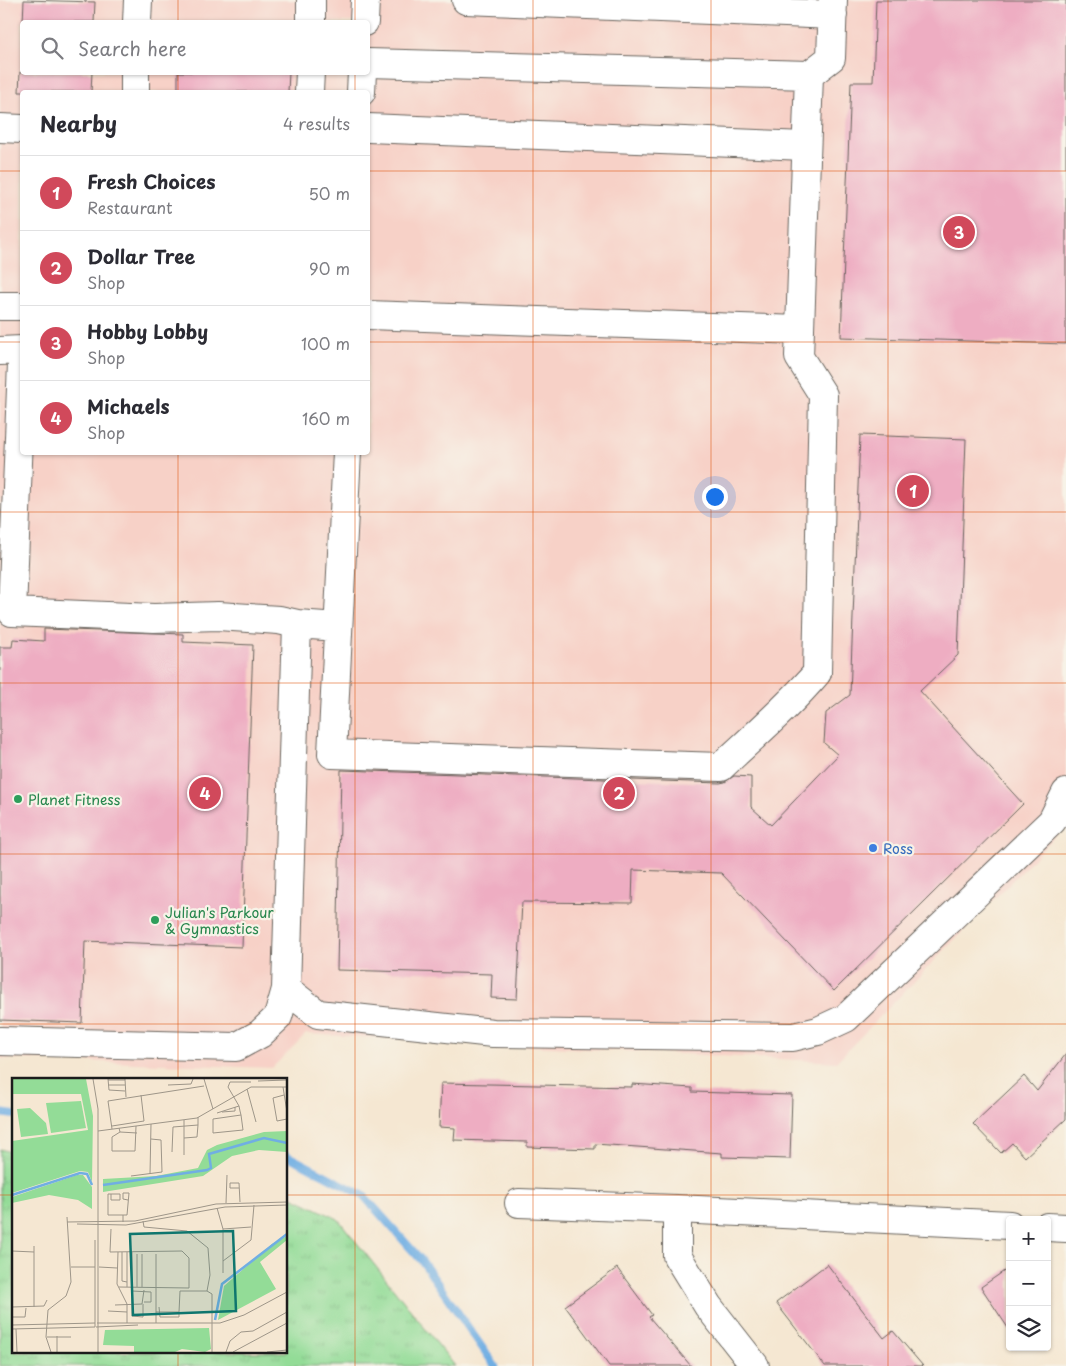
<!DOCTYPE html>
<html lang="en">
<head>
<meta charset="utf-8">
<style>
	:root { --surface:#fff; --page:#f7f7f7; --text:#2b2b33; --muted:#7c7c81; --line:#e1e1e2; --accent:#d1495b }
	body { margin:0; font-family:"Playpen Sans",sans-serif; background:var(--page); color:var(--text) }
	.controls { position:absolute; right:15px; bottom:15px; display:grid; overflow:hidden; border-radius:5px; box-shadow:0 1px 4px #0004 }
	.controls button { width:45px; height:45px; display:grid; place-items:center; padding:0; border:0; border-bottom:1px solid var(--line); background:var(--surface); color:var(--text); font:25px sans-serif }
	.you { position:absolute; left:714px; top:496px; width:18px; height:18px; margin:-12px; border:4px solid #fff; border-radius:50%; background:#1a73e8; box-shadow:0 0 0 8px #1a73e833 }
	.badge { display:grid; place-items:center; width:32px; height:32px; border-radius:50%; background:var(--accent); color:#fff; font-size:16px; font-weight:700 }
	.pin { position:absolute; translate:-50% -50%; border:2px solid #fff; box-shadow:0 1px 5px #0006 }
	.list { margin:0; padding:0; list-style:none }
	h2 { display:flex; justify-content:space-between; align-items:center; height:65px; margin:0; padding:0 20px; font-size:21px }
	h2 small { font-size:16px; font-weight:400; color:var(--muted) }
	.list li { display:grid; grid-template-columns:32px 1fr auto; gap:15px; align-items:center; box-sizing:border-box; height:75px; padding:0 20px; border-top:1px solid var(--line) }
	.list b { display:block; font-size:19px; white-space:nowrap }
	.list p { margin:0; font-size:16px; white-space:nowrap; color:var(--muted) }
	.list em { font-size:16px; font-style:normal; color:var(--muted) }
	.icon { flex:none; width:28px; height:28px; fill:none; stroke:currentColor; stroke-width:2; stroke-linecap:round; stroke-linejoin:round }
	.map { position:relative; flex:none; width:1066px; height:1366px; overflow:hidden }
	.search { position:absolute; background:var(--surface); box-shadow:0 1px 4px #0004; left:20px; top:20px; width:350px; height:55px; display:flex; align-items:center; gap:12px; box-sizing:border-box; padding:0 18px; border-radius:5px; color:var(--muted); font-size:19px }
	.panel { position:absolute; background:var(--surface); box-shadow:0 1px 4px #0004; left:20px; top:90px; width:350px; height:365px; border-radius:5px }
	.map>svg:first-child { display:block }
	.built { fill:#f7d1c7; fill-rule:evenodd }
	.grass { fill:url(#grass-tufts); stroke:#587c5a }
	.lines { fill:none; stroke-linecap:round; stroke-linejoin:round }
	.stream { stroke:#70aee3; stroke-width:8 }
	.building { fill:#eeadc2 }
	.minor-casing { stroke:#68635c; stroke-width:30 }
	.minor { stroke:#fff; stroke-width:28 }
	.grid { fill:none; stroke:#de560d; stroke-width:1; stroke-opacity:0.55 }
	.leisure-dot { fill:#2e9e5b; stroke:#f7f3e8; stroke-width:2 }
	.shop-dot { fill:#3f7fe0; stroke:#f7f3e8; stroke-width:2 }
	.labels { text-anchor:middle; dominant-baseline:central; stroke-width:4.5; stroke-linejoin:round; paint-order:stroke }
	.leisure-label { font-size:14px; fill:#27864d; stroke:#f7f3e8; text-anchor:start }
	.shop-label { font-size:14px; fill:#366cbe; stroke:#f7f3e8; text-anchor:start }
	.inset-river { fill:none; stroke:#70aee3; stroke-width:2.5 }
	.inset-road { fill:none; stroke:#9e9689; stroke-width:1 }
	.view { fill:#0f766e; fill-opacity:0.15; stroke:#0f766e; stroke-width:2.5 }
	.inset-edge { fill:none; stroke:#1c1c1c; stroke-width:2.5 }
</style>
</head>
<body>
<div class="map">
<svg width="1066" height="1366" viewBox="0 0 1066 1366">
	<defs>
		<pattern id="grass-tufts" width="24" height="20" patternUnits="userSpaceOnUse" patternTransform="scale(1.25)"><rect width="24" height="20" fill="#93dc97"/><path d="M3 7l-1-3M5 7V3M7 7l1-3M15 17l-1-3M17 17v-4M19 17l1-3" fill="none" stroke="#7ebc82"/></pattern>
	</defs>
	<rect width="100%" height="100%" fill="#f7f3e8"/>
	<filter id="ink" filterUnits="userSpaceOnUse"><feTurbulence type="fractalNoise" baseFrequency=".02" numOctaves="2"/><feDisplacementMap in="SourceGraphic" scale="10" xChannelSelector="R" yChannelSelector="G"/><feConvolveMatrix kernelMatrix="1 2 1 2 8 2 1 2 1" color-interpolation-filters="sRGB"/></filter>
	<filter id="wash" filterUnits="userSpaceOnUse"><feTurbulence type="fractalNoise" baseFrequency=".0096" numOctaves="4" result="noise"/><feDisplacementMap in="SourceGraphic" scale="20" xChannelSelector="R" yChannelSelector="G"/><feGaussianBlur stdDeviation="1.12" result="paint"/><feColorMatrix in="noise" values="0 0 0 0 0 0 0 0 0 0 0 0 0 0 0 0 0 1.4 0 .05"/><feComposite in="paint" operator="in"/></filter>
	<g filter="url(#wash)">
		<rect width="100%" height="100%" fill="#f5e7d2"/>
		<!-- built -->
		<path class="built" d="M0,0H1066V825L836,1062L306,1034L272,1068L0,1058ZM22,22H368V72H22ZM22,92H368V452H22Z"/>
		<!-- grass -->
		<path class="grass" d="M0,1149L14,1153V1352H286V1194L338,1219L455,1366H0Z"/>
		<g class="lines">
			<!-- stream -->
			<path class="stream" d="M0,1113L14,1115
				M286,1155L363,1195L422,1261L495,1366"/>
		</g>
		<g id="blocks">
			<!-- building -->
			<path class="building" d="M24,0L95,2L94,22H23Z
				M876,0H1066V344L841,337L851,82H873Z
				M20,72H92L91,92H19Z
				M178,72H289L288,92H178Z
				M860,435L966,439L958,655L920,691L1023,804L834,991L721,873L633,870L632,903L522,902L517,999L491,998L492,974L337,970L341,770L720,783L725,782L734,776L751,777V807L771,825L838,755L824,743L826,713L850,695Z
				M44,629L183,634V642L253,645L242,947L85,941L82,1023L0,1020V647H12L13,639L44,641Z
				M1066,1054V1119L1025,1157L1012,1143L1001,1153L973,1124L1024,1076L1037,1091Z
				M441,1083L632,1087V1084L692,1088V1092L792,1095L790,1159L722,1157V1153L595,1144V1149L527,1147V1142L454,1140L455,1128L439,1127Z
				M827,1264L884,1338L893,1331L923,1366H825L776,1303Z
				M1010,1267V1331L981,1287Z
				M617,1268L652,1315L649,1317L691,1366H609L565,1306Z"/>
		</g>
	</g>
	<g filter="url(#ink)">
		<use href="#blocks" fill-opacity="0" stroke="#68635c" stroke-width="1"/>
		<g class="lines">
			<defs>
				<path id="minor" d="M466,0L833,15
					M137,22L138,0
					M311,22V0
					M364,22L365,0
					M368,63L809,75
					M135,92V72
					M309,92L310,72
					M361,92L362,72
					M0,128L22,129
					M368,128L805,146
					M0,306H22
					M368,315L800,330
					M0,351L22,350
					M22,363L12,612L154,618L218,616L279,620L297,624L338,627
					M347,452L332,754L721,767C754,736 788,707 817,673L823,395L799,357L809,75L831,58L833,0
					M286,989L318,1014L493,1033L793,1037L818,1031L846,1018L1052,821L1066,793
					M0,1041L236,1047L260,1034L278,1017L286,989L297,624
					M519,1203L677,1209L1010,1225
					M677,1209V1256L708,1306L755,1366
					M1047,1227L1066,1228"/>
			</defs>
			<!-- minor casing -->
			<use href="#minor" class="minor-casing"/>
			<!-- minor -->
			<use href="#minor" class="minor"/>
		</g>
	</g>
	<!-- grid -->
	<path class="grid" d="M178,0V22M355,0V22M533,0V1366M711,0V1366M888,0V1366M178,72V92M355,72V92M0,171H22M368,171H1066M0,342H22M368,342H1066M178,452V1080M355,452V1366M0,512H1066M0,683H1066M0,854H1066M0,1024H1066M0,1195H14M286,1195H1066M178,1352V1366"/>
	<!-- markers -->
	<g class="leisure-dot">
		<circle cx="18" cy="799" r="5"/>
		<circle cx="155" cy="920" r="5"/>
	</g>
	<circle class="shop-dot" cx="873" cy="848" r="5"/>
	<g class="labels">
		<!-- leisure labels -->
		<g class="leisure-label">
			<text x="28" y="799">Planet Fitness</text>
			<text x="165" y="912">Julian's Parkour<tspan x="165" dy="16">&amp; Gymnastics</tspan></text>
		</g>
		<!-- shop labels -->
		<g class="shop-label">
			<text x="883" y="848">Ross</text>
		</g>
	</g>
	<!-- overview -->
	<g transform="translate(12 1078)">
		<rect width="275" height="275" fill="#f5e7d2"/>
		<path d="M0,1H74L81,38L80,104L76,94L68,93L0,115V63L76,52L69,16H0ZM275,53V74L247,72L220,78L191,98L91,114V101L144,98L186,90L195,72L205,67L252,54ZM65,97H71L80,109V131L66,122L37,117L0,125V119ZM275,158V162L248,184L264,211L206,242L212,208L260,166ZM197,250L199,271L193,274L170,271L163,274H122V268L91,267L93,252Z" fill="#93dc97"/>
		<path d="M69,23L74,50L39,55L34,25ZM18,30L34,45L36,56L9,59L5,31Z" fill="#93dc97"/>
		<path class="inset-river" d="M91,107L195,92L199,90L197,76L252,60L275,65M0,117L68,95L75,96L80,107M203,242L210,206L275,156"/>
		<path class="inset-road" d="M81,1L86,31V274M96,1L97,12L113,13M113,1L114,19M192,1L201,31M96,2H113M246,3L275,2M96,7H113M156,7L179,6L181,1M271,9L275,34M235,11L244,44M272,17L261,20L265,43L275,41M210,34L223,33V29M205,35L227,28M229,37L201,41V55L231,52L229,37L228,33L227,28L216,9L218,4H239M172,42V77M100,48L132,43L129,17M107,50L108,54L100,59V73H123L124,48M100,51L96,23L192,8M86,53L185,40L239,9H275M108,54L125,55M172,60L185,59L186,47M160,74L161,49L186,47V39M138,96L139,46M119,98L150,94L149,62L139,61M227,110H218V105H227L228,124M99,116H108V122H99V116H96V137H111V144M214,125L215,97M205,130L211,151L239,149M111,137H115L117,115H111V121L116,122M131,143L132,149L175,153L196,170L198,197L195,213M55,144L123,143L204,126L275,124M65,146L114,147L213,129L275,127M99,151L98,174L170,173L177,180V210L107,209M0,173L22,174M106,174L105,206L115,226V245M110,174V203L115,204M115,174V209M125,176V209M144,176V245M211,183L239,162L242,127M59,189H83M87,189L105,190M211,195V151M120,209V174M130,209V176M168,213H195L200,216V274M131,226V239L120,238V213L139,214V224H132M103,227L130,226L132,212M0,229L32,228L35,222M22,229V168M147,229L148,239H167V234M96,233L115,234M144,234H167L168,213M0,239H13L14,230M85,245H208L232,237L275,214M0,247L83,245M83,249V162M84,249L126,247M0,251L83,249M4,251L5,274M229,254L241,253L275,234M35,259H59M39,274L34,259L36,232L54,218L59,204L55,139M45,274V258M214,274L218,263L229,254M221,274L275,245M255,274L275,272"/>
		<path class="view" d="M221,153L224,233L121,237L118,156Z"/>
		<rect width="275" height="275" class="inset-edge"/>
	</g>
</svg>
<div class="controls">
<button>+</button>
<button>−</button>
<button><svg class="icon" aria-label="layers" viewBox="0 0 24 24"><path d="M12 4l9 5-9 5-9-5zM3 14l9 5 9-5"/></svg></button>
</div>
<div class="you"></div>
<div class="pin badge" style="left:913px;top:491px">1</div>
<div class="pin badge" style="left:619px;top:793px">2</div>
<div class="pin badge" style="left:959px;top:232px">3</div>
<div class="pin badge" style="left:205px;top:793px">4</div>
<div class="search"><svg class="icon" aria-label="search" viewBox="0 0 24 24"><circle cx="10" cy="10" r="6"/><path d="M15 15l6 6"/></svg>Search here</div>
<section class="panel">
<h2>Nearby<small>4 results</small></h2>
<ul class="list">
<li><span class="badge">1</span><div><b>Fresh Choices</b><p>Restaurant</p></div><em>50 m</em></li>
<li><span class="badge">2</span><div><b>Dollar Tree</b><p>Shop</p></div><em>90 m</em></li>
<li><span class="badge">3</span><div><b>Hobby Lobby</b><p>Shop</p></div><em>100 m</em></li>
<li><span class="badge">4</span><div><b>Michaels</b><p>Shop</p></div><em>160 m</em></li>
</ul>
</section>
</div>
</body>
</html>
